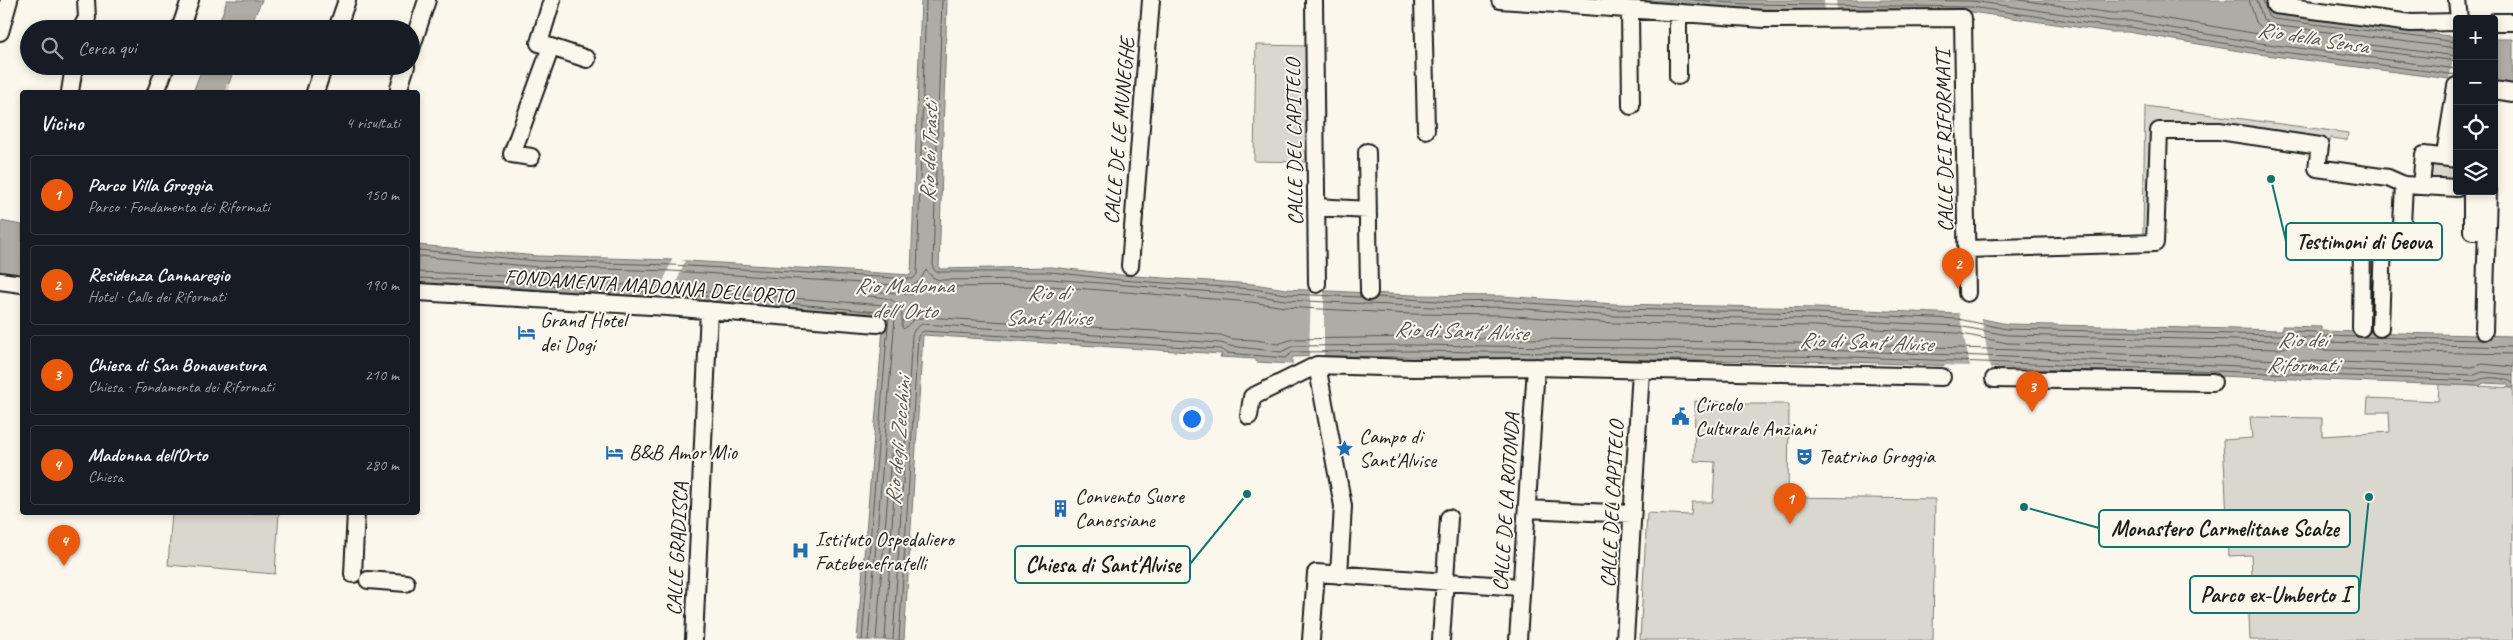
<!DOCTYPE html>
<html lang="it">
<head>
<meta charset="utf-8">
<style>
	:root { --surface:#171b24; --page:#20242c; --text:#f1f3f6; --muted:#9ea1a6; --line:#363941; --accent:#ea580c }
	body { margin:0; font-family:Caveat,sans-serif; background:var(--page); color:var(--text) }
	.controls { position:absolute; right:15px; top:15px; display:grid; overflow:hidden; border-radius:5px; box-shadow:0 2px 8px #0003 }
	.controls button { width:45px; height:45px; display:grid; place-items:center; padding:0; border:0; border-bottom:1px solid var(--line); background:var(--surface); color:var(--text); font:25px sans-serif }
	.you { position:absolute; left:1191px; top:418px; width:18px; height:18px; margin:-12px; border:4px solid #fff; border-radius:50%; background:#1a73e8; box-shadow:0 0 0 8px #1a73e833 }
	.badge { display:grid; place-items:center; width:32px; height:32px; border-radius:50%; background:var(--accent); color:#fff; font-size:16px; font-weight:700 }
	.pin { position:absolute; translate:-50% -41px; filter:drop-shadow(0 1px 2px #0008) }
	.pin::after { content:''; position:absolute; top:26px; width:18px; height:15px; background:inherit; clip-path:polygon(0 0,100% 0,50% 100%) }
	.list { margin:0; padding:0; list-style:none }
	h2 { display:flex; justify-content:space-between; align-items:center; height:65px; margin:0; padding:0 20px; font-size:21px }
	h2 small { font-size:16px; font-weight:400; color:var(--muted) }
	.list li { display:grid; grid-template-columns:32px 1fr auto; gap:15px; align-items:center; box-sizing:border-box; height:80px; margin:0 10px 10px; padding:0 10px; border:1px solid var(--line); border-radius:5px }
	.list b { display:block; font-size:19px; white-space:nowrap }
	.list p { margin:0; font-size:16px; white-space:nowrap; color:var(--muted) }
	.list em { font-size:16px; font-style:normal; color:var(--muted) }
	.icon { flex:none; width:28px; height:28px; fill:none; stroke:currentColor; stroke-width:2; stroke-linecap:round; stroke-linejoin:round }
	.map { position:relative; flex:none; width:2513px; height:640px; overflow:hidden }
	.search { position:absolute; background:var(--surface); box-shadow:0 2px 8px #0003; left:20px; top:20px; width:400px; height:55px; display:flex; align-items:center; gap:12px; box-sizing:border-box; padding:0 18px; border-radius:28px; color:var(--muted); font-size:19px }
	.panel { position:absolute; background:var(--surface); box-shadow:0 2px 8px #0003; left:20px; top:90px; width:400px; height:425px; border-radius:5px }
	.map>svg:first-child { display:block }
	.green { fill:#dad7ce; stroke:#7b7a75 }
	.water { fill:#afaca5; stroke:#74726e }
	.pier { fill:#fbf7ec }
	.lines { fill:none; stroke-linecap:round; stroke-linejoin:round }
	.shore { stroke:#575653; stroke-width:1 }
	.pedestrian-tunnel { stroke:#dad6cd; stroke-width:16; stroke-dasharray:16 8; stroke-linecap:butt }
	.pedestrian-casing { stroke:#1c1c1c; stroke-width:20 }
	.pedestrian { stroke:#fbf7ec; stroke-width:16 }
	.labels { text-anchor:middle; dominant-baseline:central; stroke-width:4; stroke-linejoin:round; paint-order:stroke }
	.street-label { font-size:21px; fill:#1c1c1c; stroke:#fbf7ec }
	.poi-label { font-size:21px; fill:#1c1c1c; stroke:#fbf7ec; text-anchor:start }
	.water-label { font-size:22px; font-style:italic; fill:#575653; stroke:#fbf7ec }
	.leader { fill:none; stroke:#0f766e; stroke-width:2 }
	.callout-dot { fill:#0f766e; stroke:#fbf7ec; stroke-width:2 }
	.callout { fill:#fbf7ec; stroke:#0f766e; stroke-width:2 }
	.callout-label { font-size:22px; text-anchor:middle; font-weight:bold; fill:#1c1c1c }
</style>
</head>
<body>
<div class="map">
<svg width="2513" height="640" viewBox="0 0 2513 640">
	<rect width="100%" height="100%" fill="#fbf7ec"/>
	<filter id="ink" filterUnits="userSpaceOnUse"><feTurbulence type="fractalNoise" baseFrequency=".02" numOctaves="2"/><feDisplacementMap in="SourceGraphic" scale="10" xChannelSelector="R" yChannelSelector="G"/><feConvolveMatrix kernelMatrix="1 2 1 2 8 2 1 2 1" color-interpolation-filters="sRGB"/></filter>
	<g filter="url(#ink)">
		<!-- green -->
		<path class="green" d="M1256,45L1309,46L1307,162L1254,161Z
			M2145,106L2348,133L2347,140L2331,138L2330,141L2223,125L2154,124L2149,233H2143Z
			M2431,164L2457,167V181L2429,179Z
			M2366,252H2379L2377,310H2365Z
			M2439,384L2513,388V640H2250L2248,593H2253L2251,555L2229,556L2223,440L2252,438L2250,417L2322,418V436L2390,432L2389,412H2367L2368,398L2438,401Z
			M1695,401L1736,402V404H1789L1788,497L1935,499L1933,640H1640L1647,513L1691,515L1692,502H1713L1715,462L1694,461Z
			M172,513H279L275,574L168,565Z"/>
		<!-- water -->
		<path class="water" d="M227,0H262L249,29H217Z
			M921,0H947L939,269L1051,267L1120,275L1253,284L1286,289L1412,295L1501,296L1614,304L1816,308L1959,314L2007,324L2282,330V326L2321,327V331L2513,336V388H2509L2507,384L2483,383L2480,386L1852,362L1324,356L1292,357V364L1257,362L1255,359L1220,357L1222,354L923,335L904,640H857L884,316L506,287L418,283V245L537,256L672,260L911,275Z
			M1627,0H2267L2273,14L2457,37V80L2251,53L2128,32H2111L1971,12L1746,9Z
			M2494,39H2513V86L2494,84Z
			M203,66H235L226,92H193Z
			M0,221L22,225V276L0,273Z"/>
		<!-- pier -->
		<path class="pier" d="M1824,0H1836L1837,13H1825Z
			M2457,35V82L2449,81Z
			M675,258L685,261L669,301L656,300L672,260Z
			M1311,286L1324,288V359H1309Z
			M1959,312L1981,315L1990,368L2000,369V371L1944,368V365L1970,366Z"/>
		<g class="lines">
			<!-- shore -->
			<path class="shore" d="M942,0L934,232L933,268L936,272H1051L1120,280L1253,289L1286,294L1361,297
				M1694,0L1747,4L1971,7L2112,27H2129L2252,48L2457,75
				M1912,0L1972,1L2112,21H2130L2253,42L2457,69
				M2019,0L2112,13H2131L2265,35L2266,32L2256,22L2249,0
				M2257,0L2263,19L2271,25L2457,48
				M2263,0L2268,16L2273,19L2457,42
				M2457,56L2370,45L2367,47L2369,50L2457,61
				M418,250L538,261L671,265L913,279L917,274L926,0
				M418,256L537,267L671,271L910,286L919,282L926,270L932,277L939,280L1050,279L1252,295L1285,300L1453,308L1501,307L1614,316L1815,319L1958,326L2007,335L2280,341L2290,338H2312L2322,342L2513,347
				M418,272L507,276L884,305L891,308L895,318L868,640
				M418,278L507,282L758,300L887,313L889,317L887,336L862,640
				M1376,297L1453,302L1501,301L1614,309L1815,313L1958,319L2007,329L2280,335L2288,331L2315,332L2321,336L2360,337
				M2362,337L2482,340
				M2513,354L2321,350L2309,346L2293,345L2280,349L2007,343L1957,333L1815,326L1613,323L1501,315L1411,314L1285,307L1251,302L1050,286L939,287L928,284L920,291L912,294L868,291L866,293L868,296C891,298 904,299 902,327L904,329L913,320L925,317L1221,335L1232,339L1256,340L1278,344L1293,339L1413,337L1853,344L2472,367L2483,364L2513,367
				M876,640L892,444L895,442L897,445L885,640
				M893,640L912,335L915,329L922,324L1221,343L1230,346L1281,352L1293,346L1412,345L1852,351L2474,375L2483,372L2513,375
				M899,640L918,336L923,331L1220,349L1227,353L1285,358L1293,352L1412,351L1852,357L2476,381C2485,376 2505,377 2513,383"/>
			<!-- pedestrian-tunnel -->
			<path class="pedestrian-tunnel" d="M226,92H229"/>
			<defs>
				<path id="pedestrian" d="M552,0L539,43L587,59
					M1314,0L1317,284
					M1423,0L1426,130
					M1500,0L1764,19L1963,18L1967,293
					M2457,0L2459,19
					M2275,5L2411,23L2457,22
					M1630,10L1631,106
					M1678,13V76
					M2494,22H2513
					M81,29L87,18L86,0
					M180,29L190,0
					M337,29L347,0
					M0,32L9,0
					M411,49L427,0
					M399,88L406,66
					M2494,90L2513,93
					M70,92L74,66
					M156,92L166,66
					M315,92L324,66
					M2446,148L2456,86
					M1367,152L1369,292
					M531,157L512,154L551,47
					M2421,186L2424,155L2457,159
					M2472,191V231H2487
					M1316,207L1368,210
					M1967,249L2155,243L2159,131H2219L2320,146L2317,168L2388,178L2404,185L2457,188
					M1130,266L1151,0
					M0,281L22,284
					M418,292L667,307L878,324
					M2361,328L2362,243L2401,244L2404,185
					M2380,328L2383,243
					M2484,331L2488,191
					M1317,365L1343,506L1339,575
					M1994,379L2213,382
					M1249,416L1252,397L1317,365L1412,368L1536,367L1942,377
					M1527,509L1632,514
					M353,574L356,512
					M368,580L406,583
					M694,640L709,310
					M1311,640L1316,573L1521,587
					M1441,640L1449,518
					M1518,640L1536,367
					M1625,640L1641,370"/>
			</defs>
			<!-- pedestrian casing -->
			<use href="#pedestrian" class="pedestrian-casing"/>
			<!-- pedestrian -->
			<use href="#pedestrian" class="pedestrian"/>
		</g>
	</g>
	<!-- icons -->
	<defs>
		<symbol id="hotel-bare" viewBox="-9 -9 18 18"><path d="M-6-4.5h1.5V1H6V5H4.5V3h-9V5H-6ZM-4 0a1.8 1.8 0 1 1 3.6 0ZM.5 0V-2.5h3Q6-2.5 6 0Z" fill="#1f6fb2" stroke="#fbf7ec" stroke-width="2.5" paint-order="stroke"/></symbol>
		<symbol id="civic-bare" viewBox="-9 -9 18 18"><path d="M-.6-6.5H3V-4.5H.6V-3L4-1V1h2V6H-6V1h2V-1L-.6-3ZM-1.2 2.5V6h2.4V2.5Z" fill="#1f6fb2" stroke="#fbf7ec" stroke-width="2.5" paint-order="stroke"/></symbol>
		<symbol id="sight-bare" viewBox="-9 -9 18 18"><path d="M0-6L1.8-2.2L6-1.7L2.9 1.2L3.7 5.4L0 3.3L-3.7 5.4L-2.9 1.2L-6-1.7L-1.8-2.2Z" fill="#1f6fb2" stroke="#fbf7ec" stroke-width="2.5" paint-order="stroke"/></symbol>
		<symbol id="theatre-bare" viewBox="-9 -9 18 18"><path d="M-5-5.5Q0-4 5-5.5V0Q5 5 0 6Q-5 5-5 0ZM-3.3-2.5H-1v1.5H-3.3ZM1-2.5H3.3v1.5H1ZM-2.8 1Q0 5.5 2.8 1Z" fill="#1f6fb2" stroke="#fbf7ec" stroke-width="2.5" paint-order="stroke"/></symbol>
		<symbol id="building-bare" viewBox="-9 -9 18 18"><path d="M-4-6H4V6H1V3H-1V6H-4ZM-2.5-4.3h1.7v1.8h-1.7ZM.8-4.3h1.7v1.8H.8ZM-2.5-1h1.7V.8h-1.7ZM.8-1h1.7V.8H.8Z" fill="#1f6fb2" stroke="#fbf7ec" stroke-width="2.5" paint-order="stroke"/></symbol>
		<symbol id="hospital-bare" viewBox="-9 -9 18 18"><path d="M-5-5h3v3.5h4V-5h3V5h-3V1.5h-4V5h-3Z" fill="#1f6fb2" stroke="#fbf7ec" stroke-width="2.5" paint-order="stroke"/></symbol>
	</defs>
	<g fill-rule="evenodd">
		<use href="#hotel-bare" x="514" y="320" width="25" height="25"/>
		<use href="#civic-bare" x="1668" y="404" width="25" height="25"/>
		<use href="#sight-bare" x="1332" y="436" width="25" height="25"/>
		<use href="#hotel-bare" x="602" y="440" width="25" height="25"/>
		<use href="#theatre-bare" x="1792" y="444" width="25" height="25"/>
		<use href="#building-bare" x="1048" y="496" width="25" height="25"/>
		<use href="#hospital-bare" x="788" y="538" width="25" height="25"/>
	</g>
	<g class="labels">
		<!-- street labels -->
		<g class="street-label">
			<text transform="translate(1119 131) rotate(-85)">CALLE DE LE MUNEGHE</text>
			<text transform="translate(1944 141) rotate(-91)">CALLE DEI RIFORMATI</text>
			<text transform="translate(1294 142) rotate(-91)">CALLE DEL CAPITELO</text>
			<text transform="translate(649 286) rotate(4)">FONDAMENTA MADONNA DELL'ORTO</text>
			<text transform="translate(1506 502) rotate(-86)">CALLE DE LA ROTONDA</text>
			<text transform="translate(1612 504) rotate(-87)">CALLE DEL CAPITELO</text>
			<text transform="translate(677 549) rotate(-87)">CALLE GRADISCA</text>
		</g>
		<!-- poi labels -->
		<g class="poi-label">
			<text x="540" y="320">Grand Hotel<tspan x="540" dy="24">dei Dogi</tspan></text>
			<text x="1695" y="404">Circolo<tspan x="1695" dy="24">Culturale Anziani</tspan></text>
			<text x="1359" y="436">Campo di<tspan x="1359" dy="24">Sant'Alvise</tspan></text>
			<text x="629" y="452">B&amp;B Amor Mio</text>
			<text x="1818" y="456">Teatrino Groggia</text>
			<text x="1075" y="496">Convento Suore<tspan x="1075" dy="24">Canossiane</tspan></text>
			<text x="815" y="539">Istituto Ospedaliero<tspan x="815" dy="24">Fatebenefratelli</tspan></text>
		</g>
		<!-- water labels -->
		<g class="water-label">
			<text transform="translate(2313 38) rotate(9)">Rio della Sensa</text>
			<text transform="translate(929 152) rotate(-88)">Rio dei Trasti</text>
			<text x="904" y="286">Rio Madonna<tspan x="904" dy="25">dell' Orto</tspan></text>
			<text x="1048" y="293">Rio di<tspan x="1048" dy="25">Sant' Alvise</tspan></text>
			<text transform="translate(1461 331) rotate(2)">Rio di Sant' Alvise</text>
			<text x="2302" y="340">Rio dei<tspan x="2302" dy="25">Riformati</tspan></text>
			<text transform="translate(1866 342) rotate(2)">Rio di Sant' Alvise</text>
			<text transform="translate(898 441) rotate(-85)">Rio degli Zecchini</text>
		</g>
	</g>
	<!-- callouts -->
	<path class="leader" d="M2271 179L2286 241M2024 507L2099 528M1247 494L1190 564M2369 497L2359 595"/>
	<g class="callout-dot">
		<circle cx="2271" cy="179" r="5"/>
		<circle cx="2024" cy="507" r="5"/>
		<circle cx="1247" cy="494" r="5"/>
		<circle cx="2369" cy="497" r="5"/>
	</g>
	<g class="callout">
		<rect x="2286" y="223" width="156" height="37" rx="5"/>
		<rect x="2099" y="510" width="251" height="37" rx="5"/>
		<rect x="1015" y="546" width="175" height="37" rx="5"/>
		<rect x="2190" y="576" width="169" height="37" rx="5"/>
	</g>
	<g class="callout-label">
		<text x="2364" y="249">Testimoni di Geova</text>
		<text x="2225" y="536">Monastero Carmelitane Scalze</text>
		<text x="1103" y="572">Chiesa di Sant'Alvise</text>
		<text x="2275" y="602">Parco ex-Umberto I</text>
	</g>
</svg>
<div class="controls">
<button>+</button>
<button>−</button>
<button><svg class="icon" aria-label="locate" viewBox="0 0 24 24"><circle cx="12" cy="12" r="6"/><path d="M12 2v4M12 18v4M2 12h4M18 12h4"/></svg></button>
<button><svg class="icon" aria-label="layers" viewBox="0 0 24 24"><path d="M12 4l9 5-9 5-9-5zM3 14l9 5 9-5"/></svg></button>
</div>
<div class="you"></div>
<div class="pin badge" style="left:1790px;top:524px">1</div>
<div class="pin badge" style="left:1958px;top:289px">2</div>
<div class="pin badge" style="left:2032px;top:412px">3</div>
<div class="pin badge" style="left:64px;top:566px">4</div>
<div class="search"><svg class="icon" aria-label="search" viewBox="0 0 24 24"><circle cx="10" cy="10" r="6"/><path d="M15 15l6 6"/></svg>Cerca qui</div>
<section class="panel">
<h2>Vicino<small>4 risultati</small></h2>
<ul class="list">
<li><span class="badge">1</span><div><b>Parco Villa Groggia</b><p>Parco · Fondamenta dei Riformati</p></div><em>150 m</em></li>
<li><span class="badge">2</span><div><b>Residenza Cannaregio</b><p>Hotel · Calle dei Riformati</p></div><em>190 m</em></li>
<li><span class="badge">3</span><div><b>Chiesa di San Bonaventura</b><p>Chiesa · Fondamenta dei Riformati</p></div><em>210 m</em></li>
<li><span class="badge">4</span><div><b>Madonna dell'Orto</b><p>Chiesa</p></div><em>280 m</em></li>
</ul>
</section>
</div>
</body>
</html>
